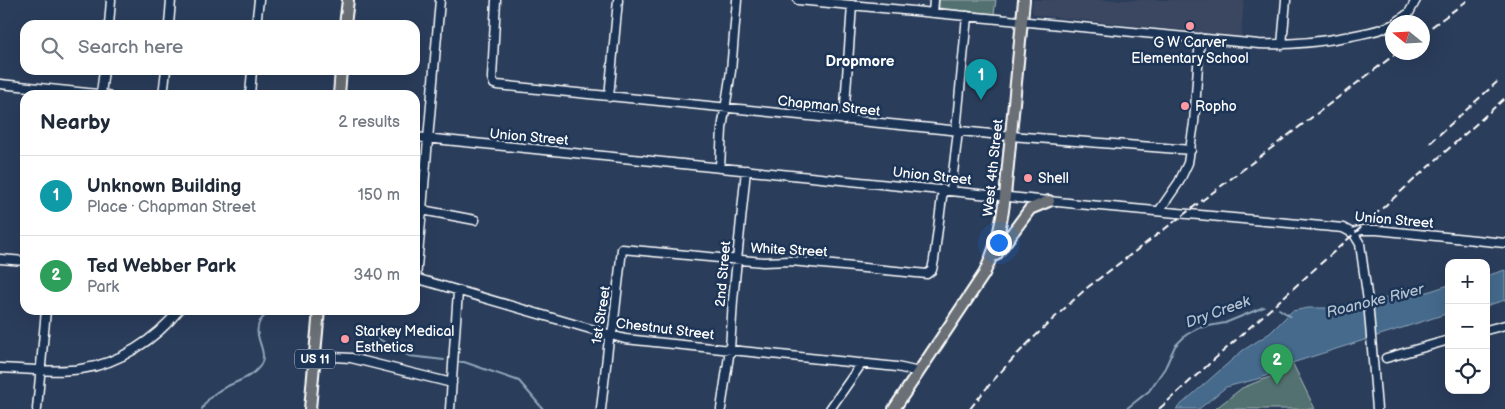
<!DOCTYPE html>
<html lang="en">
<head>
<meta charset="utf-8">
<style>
	:root { --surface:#fff; --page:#f6f6f7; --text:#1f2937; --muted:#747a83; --line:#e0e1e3; --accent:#845c67 }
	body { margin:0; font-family:"Balsamiq Sans",sans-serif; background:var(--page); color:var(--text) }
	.controls { position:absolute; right:15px; bottom:15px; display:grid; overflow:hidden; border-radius:10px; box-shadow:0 5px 20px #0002 }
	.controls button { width:45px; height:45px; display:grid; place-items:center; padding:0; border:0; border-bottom:1px solid var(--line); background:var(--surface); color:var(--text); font:25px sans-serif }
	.compass { position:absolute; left:1385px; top:15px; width:45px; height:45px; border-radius:50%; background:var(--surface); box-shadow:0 5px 20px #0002; rotate:288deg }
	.you { position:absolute; left:998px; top:242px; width:18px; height:18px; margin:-12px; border:4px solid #fff; border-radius:50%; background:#1a73e8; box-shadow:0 0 0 8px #1a73e833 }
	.badge { display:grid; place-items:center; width:32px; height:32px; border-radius:50%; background:var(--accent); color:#fff; font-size:16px; font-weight:700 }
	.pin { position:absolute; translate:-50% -41px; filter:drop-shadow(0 1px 2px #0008) }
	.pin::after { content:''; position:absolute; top:26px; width:18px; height:15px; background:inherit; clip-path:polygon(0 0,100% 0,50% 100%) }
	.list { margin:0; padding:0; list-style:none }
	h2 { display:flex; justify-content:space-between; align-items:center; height:65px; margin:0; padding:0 20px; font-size:21px }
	h2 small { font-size:16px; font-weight:400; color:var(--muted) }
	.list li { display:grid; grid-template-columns:32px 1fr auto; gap:15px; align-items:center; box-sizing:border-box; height:80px; padding:0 20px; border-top:1px solid var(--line) }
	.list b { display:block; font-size:19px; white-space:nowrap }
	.list p { margin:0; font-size:16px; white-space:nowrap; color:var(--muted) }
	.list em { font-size:16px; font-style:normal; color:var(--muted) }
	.icon { flex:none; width:28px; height:28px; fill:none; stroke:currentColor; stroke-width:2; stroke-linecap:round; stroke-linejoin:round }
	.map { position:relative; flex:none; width:1505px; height:409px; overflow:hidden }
	.search { position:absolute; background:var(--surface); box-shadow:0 5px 20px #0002; left:20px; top:20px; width:400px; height:55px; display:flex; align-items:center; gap:12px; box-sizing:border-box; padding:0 18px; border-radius:15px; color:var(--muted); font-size:19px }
	.panel { position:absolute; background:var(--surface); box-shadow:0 5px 20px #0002; left:20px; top:90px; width:400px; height:225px; border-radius:15px }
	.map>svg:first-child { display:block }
	.built { fill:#3a4760 }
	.green { fill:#527170; stroke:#a8b8b8 }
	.water { fill:#446a8c; stroke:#8fa6ba }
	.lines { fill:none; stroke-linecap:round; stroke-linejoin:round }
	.stream { stroke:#8fa6ba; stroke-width:2 }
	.minor-casing { stroke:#fff; stroke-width:11 }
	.major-casing { stroke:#fff; stroke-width:14 }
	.minor { stroke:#1d3557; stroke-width:8 }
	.major { stroke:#6b7074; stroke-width:10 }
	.rail { stroke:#fff; stroke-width:2; stroke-dasharray:8 4; stroke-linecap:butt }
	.poi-dot { fill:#ff9aa2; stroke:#1d3557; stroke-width:2 }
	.labels { text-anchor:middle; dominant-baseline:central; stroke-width:5; stroke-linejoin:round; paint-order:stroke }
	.shield { fill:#1d3557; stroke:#bbc2cd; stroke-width:1 }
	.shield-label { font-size:12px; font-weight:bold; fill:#fff }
	.poi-label { font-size:14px; fill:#fff; stroke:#1d3557; text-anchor:start }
	.street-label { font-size:14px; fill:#fff; stroke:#1d3557 }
	.neighbourhood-label { font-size:15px; font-weight:bold; fill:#fff; stroke:#1d3557 }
	.water-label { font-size:15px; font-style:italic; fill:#b4c3d1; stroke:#1d3557 }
</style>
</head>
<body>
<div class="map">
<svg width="1505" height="409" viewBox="0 0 1505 409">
	<rect width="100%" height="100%" fill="#2a3d5b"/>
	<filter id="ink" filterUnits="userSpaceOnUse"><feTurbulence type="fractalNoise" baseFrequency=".02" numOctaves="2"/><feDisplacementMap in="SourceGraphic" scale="10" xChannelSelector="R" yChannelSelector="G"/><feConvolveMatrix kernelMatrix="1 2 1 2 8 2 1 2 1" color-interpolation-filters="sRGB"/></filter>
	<g filter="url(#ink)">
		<!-- built -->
		<path class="built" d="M1033,0H1244L1241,37L1036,15L1032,12Z"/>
		<!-- green -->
		<path class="green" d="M939,0H996L994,14L939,8Z
			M1293,364L1315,409H1215L1242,388L1272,376Z"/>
		<!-- water -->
		<path class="water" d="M1505,270V300L1486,306V276Z
			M1449,285V313L1292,363L1261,378L1226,387L1199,409H1176L1242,351L1270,333L1292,311L1308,308H1331L1397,296L1427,292Z"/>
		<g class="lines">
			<!-- stream -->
			<path class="stream" d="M1279,309L1290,316
				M363,330L409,356L444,360
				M459,362H464L519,381L543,409
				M202,409C215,382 247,385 260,366C270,351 251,337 260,321C262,318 266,315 269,313L310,314
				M1126,409L1149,391L1165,368L1175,346L1186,335L1198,328L1225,323L1264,307"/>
			<defs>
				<path id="minor" d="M496,0L492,78L494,84L497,85L1011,136L1191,150
					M798,0L1259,44C1291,45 1321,42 1351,36C1365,33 1380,31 1392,25
					M933,13L934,0
					M1397,22L1409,13L1416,0
					M109,25L111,0
					M169,25L171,0
					M256,25L259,0
					M1282,45L1286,0
					M0,84L107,95
					M101,94L104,70
					M163,95L166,70
					M250,95L252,70
					M609,97L618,0
					M844,120L852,5
					M956,131L967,16
					M415,137L1078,204L1343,228L1354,234L1360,244L1368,301L1377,409
					M720,167L722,129L731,71L737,0
					M951,190L958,131
					M422,210L475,220
					M1159,211L1179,182L1188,163L1194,123L1200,38
					M1352,233L1362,230H1377L1505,243
					M0,259L25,261
					M415,278L625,339L897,367L919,372
					M416,279L440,0
					M1486,330L1505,325
					M315,356L351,358L452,383
					M1386,358L1449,340
					M0,368C27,369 55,373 81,369C119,364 156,339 179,310
					M37,409L46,310
					M450,409L458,291
					M601,409L609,339L613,329L622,249L763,262L791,261L927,274L932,270L934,260L943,189
					M721,409L730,349L733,300L746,170
					M830,409L862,363"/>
				<path id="major" d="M345,25L348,0
					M339,95L341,70
					M996,255L1030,209L1049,201
					M310,409L319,310
					M894,409L984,274C996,249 1002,224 1005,196L1024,0"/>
			</defs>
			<!-- minor casing -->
			<use href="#minor" class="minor-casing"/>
			<!-- major casing -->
			<use href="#major" class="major-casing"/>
			<!-- minor -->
			<use href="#minor" class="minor"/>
			<!-- major -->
			<use href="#major" class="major"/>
			<!-- rail -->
			<path class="rail" d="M1422,34L1468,0
				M1430,143L1497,82
				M970,409C1004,364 1046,325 1088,287L1398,52
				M1159,409L1505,98"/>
		</g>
	</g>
	<!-- markers -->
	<g class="poi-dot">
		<circle cx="1190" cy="26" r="5"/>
		<circle cx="1185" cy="106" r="5"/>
		<circle cx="1028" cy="178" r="5"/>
		<circle cx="345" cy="339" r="5"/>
	</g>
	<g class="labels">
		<!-- shield labels -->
		<rect class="shield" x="295" y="349.5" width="40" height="19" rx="4"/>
		<g class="shield-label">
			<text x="315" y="359">US 11</text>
		</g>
		<!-- poi labels -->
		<g class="poi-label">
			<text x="1190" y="42" text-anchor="middle">G W Carver<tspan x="1190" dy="16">Elementary School</tspan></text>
			<text x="1195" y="106">Ropho</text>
			<text x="1038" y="178">Shell</text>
			<text x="355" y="331">Starkey Medical<tspan x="355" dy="16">Esthetics</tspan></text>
		</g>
		<!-- street labels -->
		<g class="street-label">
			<text transform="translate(829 106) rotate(6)">Chapman Street</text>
			<text transform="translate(529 137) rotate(5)">Union Street</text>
			<text transform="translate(993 168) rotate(-84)">West 4th Street</text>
			<text transform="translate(932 176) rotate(6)">Union Street</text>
			<text transform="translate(1394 220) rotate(5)">Union Street</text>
			<text transform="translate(789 250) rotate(3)">White Street</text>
			<text transform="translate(723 274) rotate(-85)">2nd Street</text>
			<text transform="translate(601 315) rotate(-81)">1st Street</text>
			<text transform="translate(665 329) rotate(7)">Chestnut Street</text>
		</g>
		<!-- neighbourhood labels -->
		<g class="neighbourhood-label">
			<text x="860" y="61">Dropmore</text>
		</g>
		<!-- water labels -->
		<g class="water-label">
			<text transform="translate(1375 301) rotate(-14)">Roanoke River</text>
			<text transform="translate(1218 312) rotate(-20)">Dry Creek</text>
		</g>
	</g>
</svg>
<div class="controls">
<button>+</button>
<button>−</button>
<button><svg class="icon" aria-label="locate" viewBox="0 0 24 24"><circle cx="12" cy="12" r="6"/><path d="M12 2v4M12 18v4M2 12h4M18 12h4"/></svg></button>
</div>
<svg class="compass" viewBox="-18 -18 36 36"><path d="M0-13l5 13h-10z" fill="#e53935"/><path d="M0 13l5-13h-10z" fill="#747a83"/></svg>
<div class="you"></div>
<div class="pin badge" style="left:981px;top:100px;background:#0f9aa8">1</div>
<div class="pin badge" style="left:1277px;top:385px;background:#2e9e5b">2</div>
<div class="search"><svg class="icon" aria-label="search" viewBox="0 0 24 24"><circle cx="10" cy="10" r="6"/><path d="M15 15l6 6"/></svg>Search here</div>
<section class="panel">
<h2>Nearby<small>2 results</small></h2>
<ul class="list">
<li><span class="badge" style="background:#0f9aa8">1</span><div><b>Unknown Building</b><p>Place · Chapman Street</p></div><em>150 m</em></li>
<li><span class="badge" style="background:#2e9e5b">2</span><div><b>Ted Webber Park</b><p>Park</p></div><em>340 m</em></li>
</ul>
</section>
</div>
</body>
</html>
